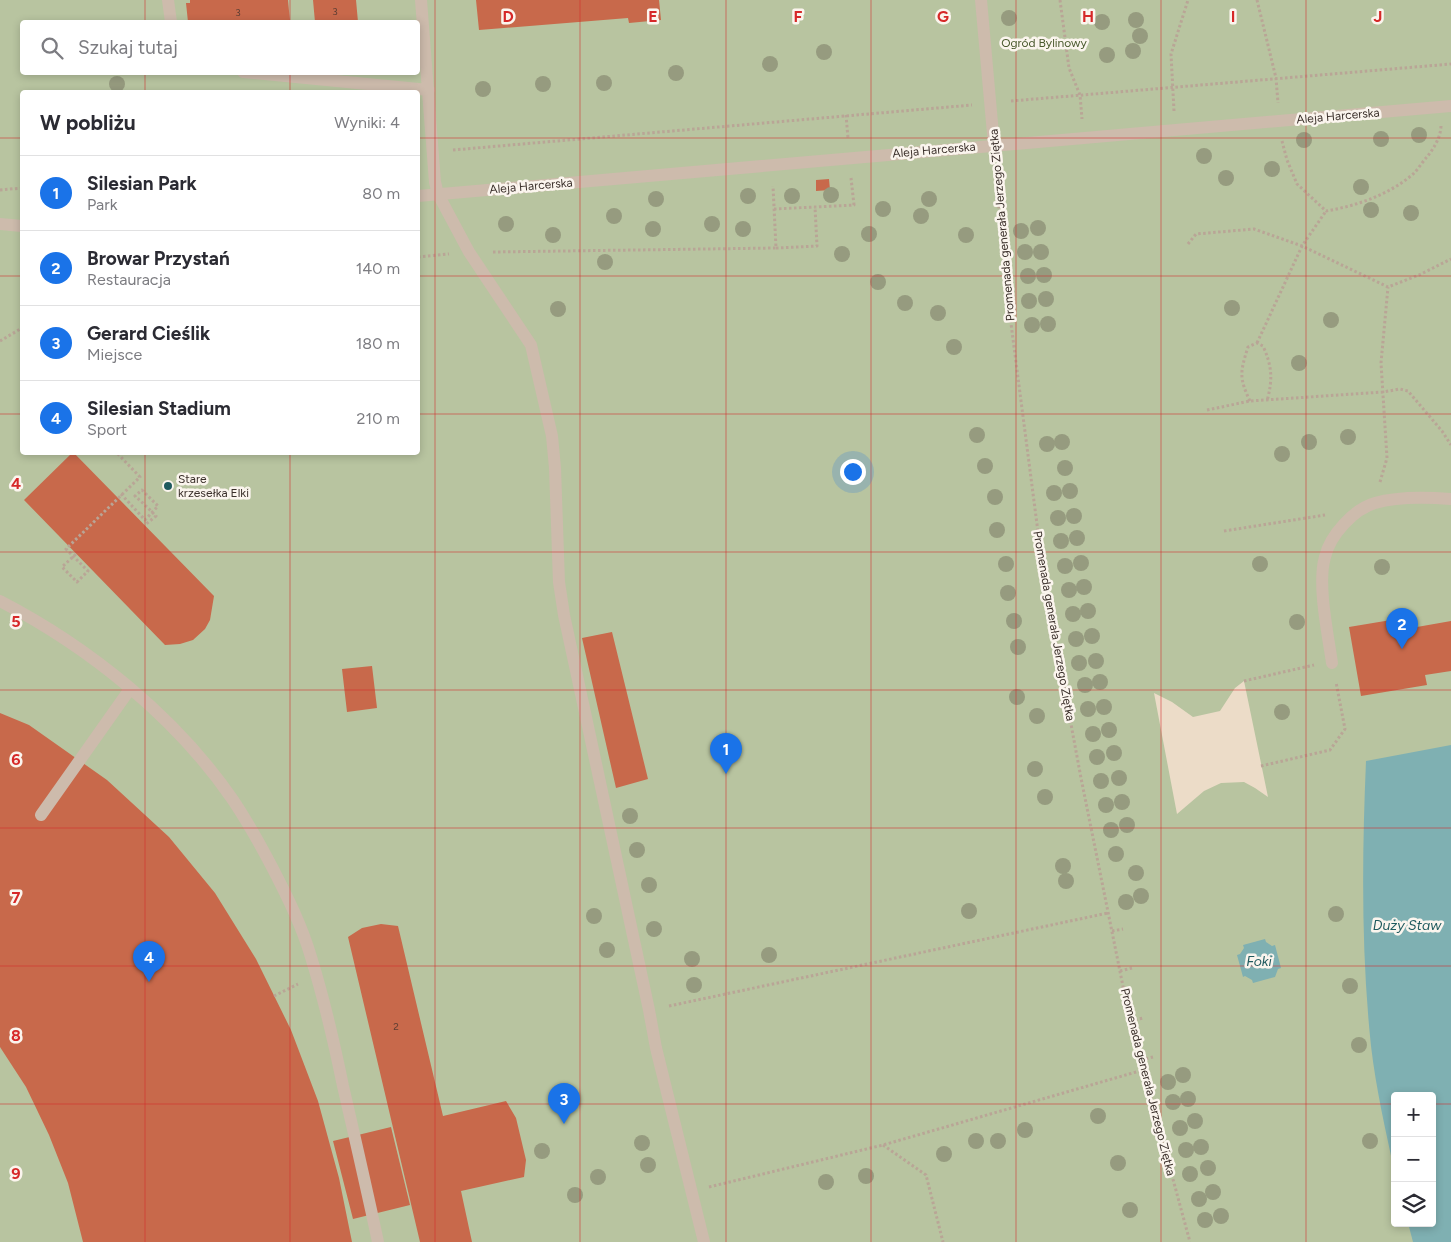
<!DOCTYPE html>
<html lang="pl">
<head>
<meta charset="utf-8">
<style>
	:root { --surface:#fff; --page:#f7f7f7; --text:#2b2b33; --muted:#7c7c81; --line:#e1e1e2; --accent:#1a73e8 }
	body { margin:0; font-family:Figtree,sans-serif; background:var(--page); color:var(--text) }
	.controls { position:absolute; right:15px; bottom:15px; display:grid; overflow:hidden; border-radius:5px; box-shadow:0 2px 8px #0003 }
	.controls button { width:45px; height:45px; display:grid; place-items:center; padding:0; border:0; border-bottom:1px solid var(--line); background:var(--surface); color:var(--text); font:25px sans-serif }
	.you { position:absolute; left:852px; top:471px; width:18px; height:18px; margin:-12px; border:4px solid #fff; border-radius:50%; background:#1a73e8; box-shadow:0 0 0 8px #1a73e833 }
	.badge { display:grid; place-items:center; width:32px; height:32px; border-radius:50%; background:var(--accent); color:#fff; font-size:16px; font-weight:700 }
	.pin { position:absolute; translate:-50% -41px; filter:drop-shadow(0 1px 2px #0008) }
	.pin::after { content:''; position:absolute; top:26px; width:18px; height:15px; background:inherit; clip-path:polygon(0 0,100% 0,50% 100%) }
	.list { margin:0; padding:0; list-style:none }
	h2 { display:flex; justify-content:space-between; align-items:center; height:65px; margin:0; padding:0 20px; font-size:21px }
	h2 small { font-size:16px; font-weight:400; color:var(--muted) }
	.list li { display:grid; grid-template-columns:32px 1fr auto; gap:15px; align-items:center; box-sizing:border-box; height:75px; padding:0 20px; border-top:1px solid var(--line) }
	.list b { display:block; font-size:19px; white-space:nowrap }
	.list p { margin:0; font-size:16px; white-space:nowrap; color:var(--muted) }
	.list em { font-size:16px; font-style:normal; color:var(--muted) }
	.icon { flex:none; width:28px; height:28px; fill:none; stroke:currentColor; stroke-width:2; stroke-linecap:round; stroke-linejoin:round }
	.map { position:relative; flex:none; width:1451px; height:1242px; overflow:hidden }
	.search { position:absolute; background:var(--surface); box-shadow:0 2px 8px #0003; left:20px; top:20px; width:400px; height:55px; display:flex; align-items:center; gap:12px; box-sizing:border-box; padding:0 18px; border-radius:5px; color:var(--muted); font-size:19px }
	.panel { position:absolute; background:var(--surface); box-shadow:0 2px 8px #0003; left:20px; top:90px; width:400px; height:365px; border-radius:5px }
	.map>svg:first-child { display:block }
	.green { fill:#b8c4a0; fill-rule:evenodd }
	.plaza { fill:#ecdcc8 }
	.water { fill:#7fb0b2 }
	.building { fill:#c8694b }
	.lines { fill:none; stroke-linecap:round; stroke-linejoin:round }
	.path { stroke:#b9a596; stroke-width:3; stroke-dasharray:2.5 2.5; stroke-linecap:butt }
	.lane { stroke:#cdbbac; stroke-width:12 }
	.street { stroke:#cdbbac; stroke-width:12 }
	.tree { fill:#969b7f }
	.grid { fill:none; stroke:#d62828; stroke-width:1; stroke-opacity:0.55 }
	.poi-dot { fill:#1f5a5e; stroke:#fbf5ee; stroke-width:2 }
	.labels { text-anchor:middle; dominant-baseline:central; stroke-width:5; stroke-linejoin:round; paint-order:stroke }
	.number-label { font-size:10px; fill:#5e3e33 }
	.park-label { font-size:12px; fill:#4a5a2e; stroke:#fbf5ee }
	.street-label { font-size:12px; fill:#3b302b; stroke:#fbf5ee }
	.poi-label { font-size:12px; fill:#3b302b; stroke:#fbf5ee; text-anchor:start }
	.water-label { font-size:14px; font-style:italic; fill:#1f5a5e; stroke:#fbf5ee }
	.grid-label { font-size:16px; text-anchor:middle; font-weight:bold; fill:#d62828; stroke:#fbf5ee; stroke-width:5; stroke-linejoin:round; paint-order:stroke }
</style>
</head>
<body>
<div class="map">
<svg width="1451" height="1242" viewBox="0 0 1451 1242">
	<rect width="100%" height="100%" fill="#f4ebe1"/>
	<!-- green -->
	<path class="green" d="M0,0H1451V1242H0ZM22,22H418V72H22ZM22,92H418V452H22ZM1395,1096H1432V1223H1395Z"/>
	<!-- plaza -->
	<path class="plaza" d="M1244,681L1268,797L1255,788L1244,782L1221,783L1204,791L1177,814L1154,693L1172,702L1193,717L1220,711L1235,688Z"/>
	<!-- water -->
	<path class="water" d="M1451,745V1242H1413L1408,1223H1432V1096H1395V1174C1386,1132 1376,1089 1371,1046C1361,951 1362,856 1366,761Z
		M1265,939L1266,942L1272,946L1275,945L1281,968L1278,969L1275,977L1253,983L1252,980L1245,976L1243,977L1237,955L1240,954L1244,948L1243,945Z"/>
	<!-- building -->
	<path class="building" d="M190,0H288L290,22H188L186,3H190Z
		M313,0H356L358,22H315Z
		M476,0H659L661,20L629,23L628,18L479,30Z
		M829,179L830,190L816,191V180Z
		M73,452L214,596L210,620L205,629L193,640L180,644L165,645L24,500Z
		M1415,616L1417,627L1451,621V671L1425,675L1427,685L1361,696L1349,627Z
		M612,632L648,779L616,788L582,638Z
		M372,666L377,708L347,712L342,669Z
		M0,713L29,725L107,780L169,837L215,893L256,959L291,1030L318,1101L339,1178L352,1242H83L68,1183L49,1135L26,1087L0,1047Z
		M381,924L398,926L443,1116L506,1101L516,1118L526,1160L524,1177L461,1191L472,1242H420L348,937L362,928Z
		M391,1127L410,1205L353,1219L333,1141Z"/>
	<g class="lines">
		<!-- path -->
		<path class="path" d="M1060,0L1069,68L1080,95L1082,119
			M1257,0L1276,78L1278,103
			M1011,101L1451,64
			M1174,111L1171,54L1188,0
			M846,115L848,138
			M1282,141L1287,160L1297,184L1326,211C1356,206 1388,195 1412,175C1418,170 1422,162 1427,157C1434,148 1441,137 1441,125
			M453,150L972,105
			M995,166L1006,285L1038,532L1055,638L1081,778L1130,1021L1190,1242
			M0,190L22,188
			M774,209L854,205L851,178
			M1188,244L1196,234L1254,229L1302,246L1388,287L1419,275L1451,259
			M776,248L817,246L815,207
			M493,252L776,248L773,186
			M418,257L449,254
			M0,341L22,328
			M1257,343L1302,246L1326,211
			M1250,401C1239,378 1240,372 1248,347L1257,343L1263,346C1272,366 1273,379 1267,401
			M1207,410L1250,401L1383,392L1400,389L1408,391L1442,431L1451,445
			M1380,482L1387,458L1381,363L1388,287
			M121,494L145,520L158,506L142,490L135,496C142,502 149,509 156,516L145,525
			M1224,531L1325,515
			M76,554L62,567L77,582L88,571L66,549L140,477L116,452
			M1244,681L1314,665
			M1261,766L1330,750L1345,729L1336,682
			M1112,931L1123,929
			M1120,971L1132,968
			M274,996L298,984
			M669,1006L1108,913
			M1130,1021L1143,1018
			M1141,1060L1153,1057
			M883,1145L926,1175L943,1242
			M709,1187L883,1145L1143,1070"/>
		<!-- lane -->
		<path class="lane" d="M168,0L171,22
			M421,0L435,182L438,194L469,252L531,345L552,436L555,468L559,582L564,615L649,1010L656,1048L704,1242
			M243,72L429,90
			M0,601C89,647 176,717 233,800C247,821 260,844 272,867C287,896 302,926 311,957C324,999 334,1042 343,1086C355,1138 367,1190 378,1242
			M41,815L130,689"/>
		<!-- street -->
		<path class="street" d="M981,0L994,145
			M418,196L1451,106
			M0,224L22,226
			M1332,663C1328,634 1317,584 1325,557C1330,535 1354,509 1375,503C1399,496 1426,497 1451,499"/>
	</g>
	<!-- trees -->
	<g class="tree">
		<circle cx="1009" cy="18" r="8"/>
		<circle cx="1136" cy="20" r="8"/>
		<circle cx="1102" cy="22" r="8"/>
		<circle cx="1140" cy="36" r="8"/>
		<circle cx="1133" cy="51" r="8"/>
		<circle cx="824" cy="52" r="8"/>
		<circle cx="1107" cy="55" r="8"/>
		<circle cx="770" cy="64" r="8"/>
		<circle cx="676" cy="73" r="8"/>
		<circle cx="604" cy="83" r="8"/>
		<circle cx="117" cy="84" r="8"/>
		<circle cx="543" cy="84" r="8"/>
		<circle cx="483" cy="89" r="8"/>
		<circle cx="1419" cy="135" r="8"/>
		<circle cx="1381" cy="139" r="8"/>
		<circle cx="1304" cy="140" r="8"/>
		<circle cx="1204" cy="156" r="8"/>
		<circle cx="1272" cy="169" r="8"/>
		<circle cx="1226" cy="178" r="8"/>
		<circle cx="1361" cy="187" r="8"/>
		<circle cx="831" cy="195" r="8"/>
		<circle cx="748" cy="196" r="8"/>
		<circle cx="792" cy="196" r="8"/>
		<circle cx="656" cy="199" r="8"/>
		<circle cx="929" cy="199" r="8"/>
		<circle cx="883" cy="209" r="8"/>
		<circle cx="1371" cy="210" r="8"/>
		<circle cx="1411" cy="213" r="8"/>
		<circle cx="614" cy="216" r="8"/>
		<circle cx="921" cy="216" r="8"/>
		<circle cx="506" cy="224" r="8"/>
		<circle cx="712" cy="224" r="8"/>
		<circle cx="1038" cy="228" r="8"/>
		<circle cx="653" cy="229" r="8"/>
		<circle cx="743" cy="229" r="8"/>
		<circle cx="1021" cy="231" r="8"/>
		<circle cx="869" cy="234" r="8"/>
		<circle cx="553" cy="235" r="8"/>
		<circle cx="966" cy="235" r="8"/>
		<circle cx="1025" cy="252" r="8"/>
		<circle cx="1041" cy="252" r="8"/>
		<circle cx="842" cy="254" r="8"/>
		<circle cx="605" cy="262" r="8"/>
		<circle cx="1044" cy="275" r="8"/>
		<circle cx="1028" cy="276" r="8"/>
		<circle cx="878" cy="282" r="8"/>
		<circle cx="1046" cy="299" r="8"/>
		<circle cx="1029" cy="301" r="8"/>
		<circle cx="905" cy="303" r="8"/>
		<circle cx="1232" cy="308" r="8"/>
		<circle cx="558" cy="309" r="8"/>
		<circle cx="938" cy="313" r="8"/>
		<circle cx="1331" cy="320" r="8"/>
		<circle cx="1048" cy="324" r="8"/>
		<circle cx="1032" cy="325" r="8"/>
		<circle cx="954" cy="347" r="8"/>
		<circle cx="1299" cy="363" r="8"/>
		<circle cx="977" cy="435" r="8"/>
		<circle cx="1348" cy="437" r="8"/>
		<circle cx="1062" cy="442" r="8"/>
		<circle cx="1309" cy="442" r="8"/>
		<circle cx="1047" cy="444" r="8"/>
		<circle cx="1282" cy="454" r="8"/>
		<circle cx="985" cy="466" r="8"/>
		<circle cx="1065" cy="468" r="8"/>
		<circle cx="1070" cy="491" r="8"/>
		<circle cx="1054" cy="493" r="8"/>
		<circle cx="995" cy="497" r="8"/>
		<circle cx="1074" cy="516" r="8"/>
		<circle cx="1058" cy="518" r="8"/>
		<circle cx="997" cy="530" r="8"/>
		<circle cx="1077" cy="538" r="8"/>
		<circle cx="1061" cy="541" r="8"/>
		<circle cx="1081" cy="563" r="8"/>
		<circle cx="1006" cy="564" r="8"/>
		<circle cx="1260" cy="564" r="8"/>
		<circle cx="1065" cy="566" r="8"/>
		<circle cx="1382" cy="567" r="8"/>
		<circle cx="1084" cy="587" r="8"/>
		<circle cx="1069" cy="590" r="8"/>
		<circle cx="1008" cy="593" r="8"/>
		<circle cx="1088" cy="611" r="8"/>
		<circle cx="1073" cy="614" r="8"/>
		<circle cx="1014" cy="621" r="8"/>
		<circle cx="1297" cy="622" r="8"/>
		<circle cx="1092" cy="636" r="8"/>
		<circle cx="1076" cy="639" r="8"/>
		<circle cx="1018" cy="647" r="8"/>
		<circle cx="1096" cy="661" r="8"/>
		<circle cx="1079" cy="663" r="8"/>
		<circle cx="1100" cy="682" r="8"/>
		<circle cx="1085" cy="685" r="8"/>
		<circle cx="1017" cy="697" r="8"/>
		<circle cx="1104" cy="707" r="8"/>
		<circle cx="1088" cy="709" r="8"/>
		<circle cx="1282" cy="712" r="8"/>
		<circle cx="1037" cy="716" r="8"/>
		<circle cx="1109" cy="730" r="8"/>
		<circle cx="1093" cy="734" r="8"/>
		<circle cx="1114" cy="753" r="8"/>
		<circle cx="1097" cy="757" r="8"/>
		<circle cx="1035" cy="769" r="8"/>
		<circle cx="1119" cy="778" r="8"/>
		<circle cx="1101" cy="781" r="8"/>
		<circle cx="1045" cy="797" r="8"/>
		<circle cx="1122" cy="802" r="8"/>
		<circle cx="1106" cy="805" r="8"/>
		<circle cx="630" cy="816" r="8"/>
		<circle cx="1127" cy="825" r="8"/>
		<circle cx="1111" cy="830" r="8"/>
		<circle cx="637" cy="850" r="8"/>
		<circle cx="1116" cy="854" r="8"/>
		<circle cx="1063" cy="866" r="8"/>
		<circle cx="1136" cy="873" r="8"/>
		<circle cx="1066" cy="881" r="8"/>
		<circle cx="649" cy="885" r="8"/>
		<circle cx="1141" cy="896" r="8"/>
		<circle cx="1126" cy="902" r="8"/>
		<circle cx="969" cy="911" r="8"/>
		<circle cx="1336" cy="914" r="8"/>
		<circle cx="594" cy="916" r="8"/>
		<circle cx="654" cy="929" r="8"/>
		<circle cx="607" cy="950" r="8"/>
		<circle cx="769" cy="955" r="8"/>
		<circle cx="692" cy="959" r="8"/>
		<circle cx="694" cy="985" r="8"/>
		<circle cx="1350" cy="986" r="8"/>
		<circle cx="1359" cy="1045" r="8"/>
		<circle cx="1183" cy="1075" r="8"/>
		<circle cx="1168" cy="1082" r="8"/>
		<circle cx="1188" cy="1099" r="8"/>
		<circle cx="1173" cy="1102" r="8"/>
		<circle cx="1098" cy="1116" r="8"/>
		<circle cx="1195" cy="1121" r="8"/>
		<circle cx="1180" cy="1128" r="8"/>
		<circle cx="1025" cy="1130" r="8"/>
		<circle cx="976" cy="1141" r="8"/>
		<circle cx="998" cy="1141" r="8"/>
		<circle cx="1370" cy="1141" r="8"/>
		<circle cx="642" cy="1143" r="8"/>
		<circle cx="1201" cy="1147" r="8"/>
		<circle cx="1186" cy="1150" r="8"/>
		<circle cx="542" cy="1151" r="8"/>
		<circle cx="944" cy="1154" r="8"/>
		<circle cx="1118" cy="1163" r="8"/>
		<circle cx="648" cy="1165" r="8"/>
		<circle cx="1208" cy="1168" r="8"/>
		<circle cx="1190" cy="1174" r="8"/>
		<circle cx="866" cy="1176" r="8"/>
		<circle cx="598" cy="1177" r="8"/>
		<circle cx="826" cy="1182" r="8"/>
		<circle cx="1213" cy="1192" r="8"/>
		<circle cx="575" cy="1195" r="8"/>
		<circle cx="1199" cy="1199" r="8"/>
		<circle cx="1130" cy="1210" r="8"/>
		<circle cx="1221" cy="1216" r="8"/>
		<circle cx="1205" cy="1220" r="8"/>
	</g>
	<!-- grid -->
	<path class="grid" d="M145,0V22M290,0V22M435,0V1242M580,0V1242M726,0V1242M871,0V1242M1016,0V1242M1161,0V1242M1306,0V1242M145,72V92M290,72V92M0,138H22M418,138H1451M0,276H22M418,276H1451M0,414H22M418,414H1451M145,452V1242M290,452V1242M0,552H1451M0,690H1451M0,828H1451M0,966H1451M0,1104H1395M1432,1104H1451"/>
	<!-- markers -->
	<circle class="poi-dot" cx="168" cy="486" r="5"/>
	<g class="labels">
		<!-- number labels -->
		<g class="number-label">
			<text x="335" y="11">3</text>
			<text x="238" y="12">3</text>
			<text x="396" y="1026">2</text>
		</g>
		<!-- park labels -->
		<g class="park-label">
			<text x="1044" y="43">Ogród Bylinowy</text>
		</g>
		<!-- street labels -->
		<g class="street-label">
			<text transform="translate(1338 116) rotate(-5)">Aleja Harcerska</text>
			<text transform="translate(934 150) rotate(-5)">Aleja Harcerska</text>
			<text transform="translate(531 186) rotate(-5)">Aleja Harcerska</text>
			<text transform="translate(1002 225) rotate(-95)">Promenada generała Jerzego Ziętka</text>
			<text transform="translate(1054 626) rotate(80)">Promenada generała Jerzego Ziętka</text>
			<text transform="translate(1148 1082) rotate(76)">Promenada generała Jerzego Ziętka</text>
		</g>
		<!-- poi labels -->
		<g class="poi-label">
			<text x="178" y="479">Stare<tspan x="178" dy="14">krzesełka Elki</tspan></text>
		</g>
		<!-- water labels -->
		<g class="water-label">
			<text x="1407" y="925">Duży Staw</text>
			<text x="1259" y="961">Foki</text>
		</g>
	</g>
	<g class="grid-label">
		<text x="508" y="22">D</text>
		<text x="653" y="22">E</text>
		<text x="798" y="22">F</text>
		<text x="943" y="22">G</text>
		<text x="1088" y="22">H</text>
		<text x="1233" y="22">I</text>
		<text x="1378" y="22">J</text>
		<text x="16" y="489">4</text>
		<text x="16" y="627">5</text>
		<text x="16" y="765">6</text>
		<text x="16" y="903">7</text>
		<text x="16" y="1041">8</text>
		<text x="16" y="1179">9</text>
	</g>
</svg>
<div class="controls">
<button>+</button>
<button>−</button>
<button><svg class="icon" aria-label="layers" viewBox="0 0 24 24"><path d="M12 4l9 5-9 5-9-5zM3 14l9 5 9-5"/></svg></button>
</div>
<div class="you"></div>
<div class="pin badge" style="left:726px;top:774px">1</div>
<div class="pin badge" style="left:1402px;top:649px">2</div>
<div class="pin badge" style="left:564px;top:1124px">3</div>
<div class="pin badge" style="left:149px;top:982px">4</div>
<div class="search"><svg class="icon" aria-label="search" viewBox="0 0 24 24"><circle cx="10" cy="10" r="6"/><path d="M15 15l6 6"/></svg>Szukaj tutaj</div>
<section class="panel">
<h2>W pobliżu<small>Wyniki: 4</small></h2>
<ul class="list">
<li><span class="badge">1</span><div><b>Silesian Park</b><p>Park</p></div><em>80 m</em></li>
<li><span class="badge">2</span><div><b>Browar Przystań</b><p>Restauracja</p></div><em>140 m</em></li>
<li><span class="badge">3</span><div><b>Gerard Cieślik</b><p>Miejsce</p></div><em>180 m</em></li>
<li><span class="badge">4</span><div><b>Silesian Stadium</b><p>Sport</p></div><em>210 m</em></li>
</ul>
</section>
</div>
</body>
</html>
